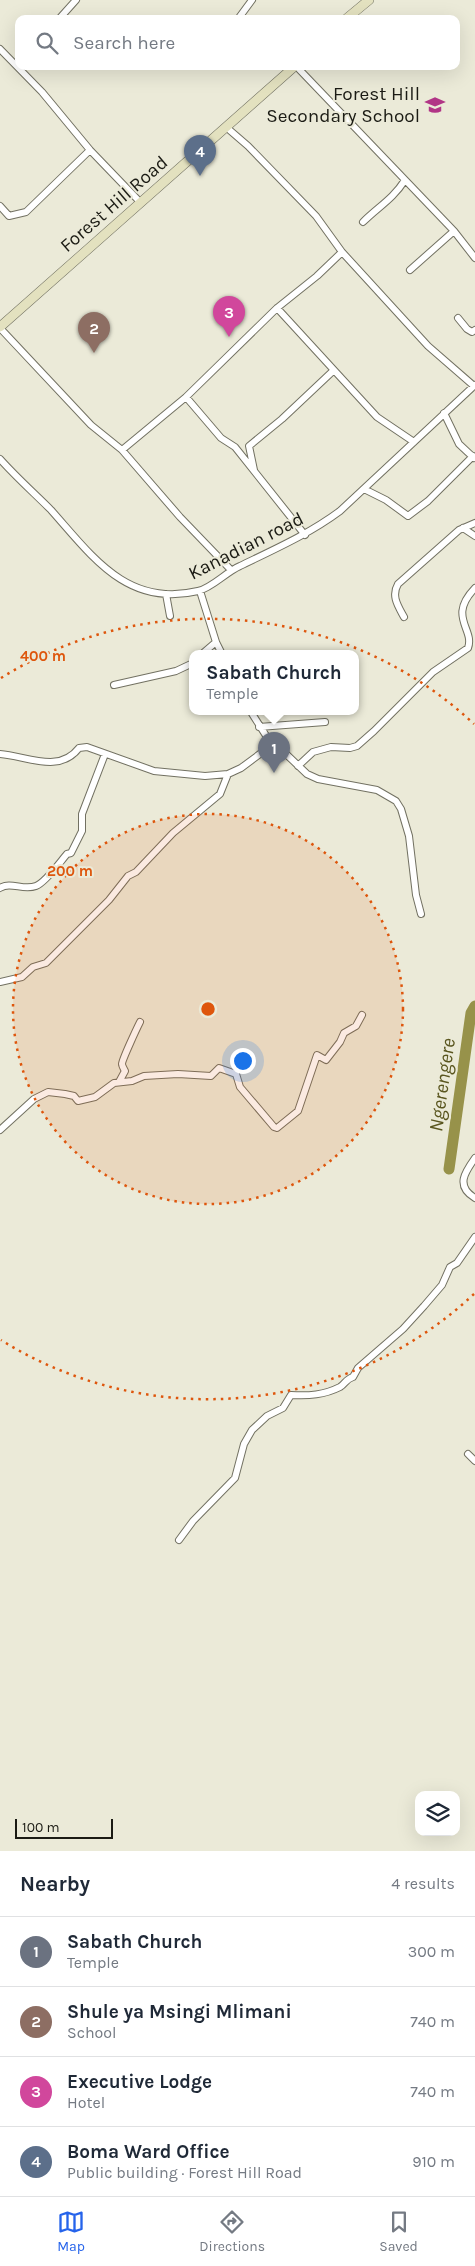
<!DOCTYPE html>
<html lang="en">
<head>
<meta charset="utf-8">
<style>
	:root { --surface:#fff; --page:#f6f6f7; --text:#1f2937; --muted:#747a83; --line:#e0e1e3; --accent:#2563eb }
	body { margin:0; font-family:Karla,sans-serif; background:var(--page); color:var(--text) }
	.controls { position:absolute; right:15px; bottom:15px; display:grid; overflow:hidden; border-radius:10px; box-shadow:0 5px 20px #0002 }
	.controls button { width:45px; height:45px; display:grid; place-items:center; padding:0; border:0; border-bottom:1px solid var(--line); background:var(--surface); color:var(--text); font:25px sans-serif }
	.scale { position:absolute; left:15px; bottom:12px; width:98px; box-sizing:border-box; padding-left:5px; border:2px solid #1b1b14; border-top:0; font-size:14px; line-height:18px; white-space:nowrap; color:#1b1b14; -webkit-text-stroke:4px #ebead8; paint-order:stroke }
	.you { position:absolute; left:242px; top:1060px; width:18px; height:18px; margin:-12px; border:4px solid #fff; border-radius:50%; background:#1a73e8; box-shadow:0 0 0 8px #1a73e833 }
	.badge { display:grid; place-items:center; width:32px; height:32px; border-radius:50%; background:var(--accent); color:#fff; font-size:16px; font-weight:700 }
	.pin { position:absolute; translate:-50% -41px; filter:drop-shadow(0 1px 2px #0008) }
	.pin::after { content:''; position:absolute; top:26px; width:18px; height:15px; background:inherit; clip-path:polygon(0 0,100% 0,50% 100%) }
	.popup { position:absolute; left:189px; top:650px; width:170px; height:65px; box-sizing:border-box; display:grid; place-content:center; border-radius:10px; background:var(--surface); filter:drop-shadow(0 1px 4px #0005); font-size:16px; white-space:nowrap; color:var(--muted) }
	.popup b { font-size:19px; color:var(--text) }
	.popup::after { content:''; position:absolute; left:50%; top:100%; margin-left:-10px; border:10px solid transparent; border-top-color:var(--surface) }
	.list { margin:0; padding:0; list-style:none }
	h2 { display:flex; justify-content:space-between; align-items:center; height:65px; margin:0; padding:0 20px; font-size:21px }
	h2 small { font-size:16px; font-weight:400; color:var(--muted) }
	.list li { display:grid; grid-template-columns:32px 1fr auto; gap:15px; align-items:center; box-sizing:border-box; height:70px; padding:0 20px; border-top:1px solid var(--line) }
	.list b { display:block; font-size:19px; white-space:nowrap }
	.list p { margin:0; font-size:16px; white-space:nowrap; color:var(--muted) }
	.list em { font-size:16px; font-style:normal; color:var(--muted) }
	.icon { flex:none; width:28px; height:28px; fill:none; stroke:currentColor; stroke-width:2; stroke-linecap:round; stroke-linejoin:round }
	.map { position:relative; flex:none; width:475px; height:1851px; overflow:hidden }
	.search { position:absolute; background:var(--surface); box-shadow:0 5px 20px #0002; left:15px; right:15px; top:15px; height:55px; display:flex; align-items:center; gap:12px; box-sizing:border-box; padding:0 18px; border-radius:10px; color:var(--muted); font-size:19px }
	.sheet { height:345px; background:var(--surface) }
	nav { display:flex; justify-content:space-around; align-items:center; box-sizing:border-box; height:70px; border-top:1px solid var(--line); background:var(--surface); font-size:14px; color:var(--muted) }
	nav a { display:grid; justify-items:center; gap:2px }
	nav .on { color:var(--accent) }
	.map>svg:first-child { display:block }
	.lines { fill:none; stroke-linecap:round; stroke-linejoin:round }
	.river { stroke:#97924a; stroke-width:11 }
	.street-casing { stroke:#727162; stroke-width:8 }
	.secondary-casing { stroke:#727162; stroke-width:10 }
	.street { stroke:#fff; stroke-width:6 }
	.secondary { stroke:#e3e1bf; stroke-width:9 }
	.ring { fill:none; stroke:#de560c; stroke-width:2.5; stroke-dasharray:2.5 5 }
	.labels { text-anchor:middle; dominant-baseline:central; stroke-width:4; stroke-linejoin:round; paint-order:stroke }
	.poi-label { font-size:19px; fill:#1b1b14; stroke:#ebead8; text-anchor:end }
	.street-label { font-size:19px; fill:#1b1b14; stroke:#ebead8 }
	.water-label { font-size:20px; font-style:italic; fill:#5a561f; stroke:#ebead8 }
	.centre { fill:#de560c; stroke:#ebead8; stroke-width:2.5 }
	.ring-label { font-size:15px; text-anchor:middle; font-weight:bold; fill:#de560c; stroke:#ebead8; stroke-width:4; stroke-linejoin:round; paint-order:stroke }
</style>
</head>
<body>
<div class="map">
<svg width="475" height="1851" viewBox="0 0 475 1851">
	<rect width="100%" height="100%" fill="#ebead8"/>
	<g class="lines">
		<!-- river -->
		<path class="river" d="M449,1169L471,1013L475,1006"/>
		<defs>
			<path id="street" d="M59,19L76,0
				M238,19L252,0
				M0,49L42,92L90,150L140,202
				M296,66L454,231L475,258
				M226,127L248,146L316,216L342,252L428,346L474,386
				M0,206L9,216L26,212L90,150
				M363,222C378,207 393,199 405,180
				M410,270L454,231
				M277,308L377,417L414,442
				M458,318L467,329L472,332L475,330
				M0,328L91,425L122,450L180,517L231,570
				M186,397L221,438L235,447L305,535
				M444,413L459,444L474,458
				M122,450L186,397L277,308L317,276L342,252
				M0,459C16,477 34,493 51,510C92,556 127,608 198,591C212,588 226,572 240,566C275,549 309,534 340,511L475,385
				M254,470L249,446L282,419L334,370
				M364,489L386,500L408,516L428,501L473,456
				M463,528L475,536
				M200,591L216,642L222,654
				M166,594L170,616
				M404,617C398,606 391,596 398,584L459,530L475,523
				M202,654L216,642
				M114,685L176,671L193,663
				M251,712L272,745L286,754L307,774L318,779L377,790L396,801L401,809L409,836L416,895L421,914
				M259,727L325,722
				M0,754C27,756 59,774 79,748L87,747L154,771L205,776L228,774L241,768L272,745
				M298,766L313,752L331,747L350,748L357,746L374,731L433,672L468,648C475,629 447,617 475,588
				M0,888C11,881 23,891 36,886C46,882 60,862 67,854L71,853L82,831V814L105,754
				M0,982L22,977L33,967L46,963L109,900L128,876L136,872L173,833L220,794L228,774
				M119,1082L125,1071C124,1069 122,1066 122,1064C122,1060 137,1028 140,1022
				M0,1130L34,1099L48,1092L65,1094L74,1096L78,1101L95,1097L114,1083L132,1081L144,1076L178,1074L211,1076L219,1068L236,1074L240,1087L274,1127L277,1128L298,1111L317,1055L326,1060L340,1042L344,1033L356,1026L362,1015
				M475,1158C465,1172 455,1186 475,1198
				M468,1454L475,1461
				M179,1540L193,1521L235,1478L244,1444L252,1430L267,1416L283,1408L291,1395C309,1396 324,1395 340,1387C345,1384 346,1379 353,1377L358,1368L403,1329L424,1306L442,1285L450,1267L457,1263L475,1237"/>
			<path id="secondary" d="M346,19L369,0
				M0,327L295,66"/>
		</defs>
		<!-- street casing -->
		<use href="#street" class="street-casing"/>
		<!-- secondary casing -->
		<use href="#secondary" class="secondary-casing"/>
		<!-- street -->
		<use href="#street" class="street"/>
		<!-- secondary -->
		<use href="#secondary" class="secondary"/>
	</g>
	<!-- distance rings -->
	<circle cx="208" cy="1009" r="195" fill="#de560c" fill-opacity=".12"/>
	<g class="ring">
		<circle cx="208" cy="1009" r="195"/>
		<path d="M474 1294A390 390 0 0 1 1 1340M1 678A390 390 0 0 1 474 724"/>
	</g>
	<!-- icons -->
	<defs>
		<symbol id="school-bare" viewBox="-9 -9 18 18"><path d="M0-5L7-2L0 1L-7-2ZM-4 1L0 2.5L4 1V4Q0 6-4 4Z" fill="#b13586" stroke="#ebead8" stroke-width="2.5" paint-order="stroke"/></symbol>
	</defs>
	<g fill-rule="evenodd">
		<use href="#school-bare" x="421" y="91" width="28" height="28"/>
	</g>
	<g class="labels">
		<!-- poi labels -->
		<g class="poi-label">
			<text x="420" y="94">Forest Hill<tspan x="420" dy="22">Secondary School</tspan></text>
		</g>
		<!-- street labels -->
		<g class="street-label">
			<text transform="translate(114 204) rotate(-41)">Forest Hill Road</text>
			<text transform="translate(246 546) rotate(-27)">Kanadian road</text>
		</g>
		<!-- water labels -->
		<g class="water-label">
			<text transform="translate(442 1085) rotate(-82)">Ngerengere</text>
		</g>
	</g>
	<circle cx="208" cy="1009" r="8" class="centre"/>
	<g class="ring-label">
		<text x="43" y="661">400 m</text>
		<text x="70" y="876">200 m</text>
	</g>
</svg>
<div class="controls">
<button><svg class="icon" aria-label="layers" viewBox="0 0 24 24"><path d="M12 4l9 5-9 5-9-5zM3 14l9 5 9-5"/></svg></button>
</div>
<div class="scale">100 m</div>
<div class="you"></div>
<div class="pin badge" style="left:274px;top:773px;background:#6b7280">1</div>
<div class="popup"><b>Sabath Church</b>Temple</div>
<div class="pin badge" style="left:94px;top:353px;background:#8d6e63">2</div>
<div class="pin badge" style="left:229px;top:337px;background:#d1479c">3</div>
<div class="pin badge" style="left:200px;top:176px;background:#5c6f8a">4</div>
<div class="search"><svg class="icon" aria-label="search" viewBox="0 0 24 24"><circle cx="10" cy="10" r="6"/><path d="M15 15l6 6"/></svg>Search here</div>
</div>
<section class="sheet">
<h2>Nearby<small>4 results</small></h2>
<ul class="list">
<li><span class="badge" style="background:#6b7280">1</span><div><b>Sabath Church</b><p>Temple</p></div><em>300 m</em></li>
<li><span class="badge" style="background:#8d6e63">2</span><div><b>Shule ya Msingi Mlimani</b><p>School</p></div><em>740 m</em></li>
<li><span class="badge" style="background:#d1479c">3</span><div><b>Executive Lodge</b><p>Hotel</p></div><em>740 m</em></li>
<li><span class="badge" style="background:#5c6f8a">4</span><div><b>Boma Ward Office</b><p>Public building · Forest Hill Road</p></div><em>910 m</em></li>
</ul>
</section>
<nav>
<a class="on"><svg class="icon" aria-label="map" viewBox="0 0 24 24"><path d="M3 6l6-2 6 2 6-2v14l-6 2-6-2-6 2zM9 4v14M15 6v14"/></svg>Map</a>
<a><svg class="icon" aria-label="directions" viewBox="0 0 24 24"><path d="M12 3l9 9-9 9-9-9zM9 14v-3h6M13 9l2 2-2 2"/></svg>Directions</a>
<a><svg class="icon" aria-label="saved" viewBox="0 0 24 24"><path d="M7 4h10v16l-5-4-5 4z"/></svg>Saved</a>
</nav>
</body>
</html>
